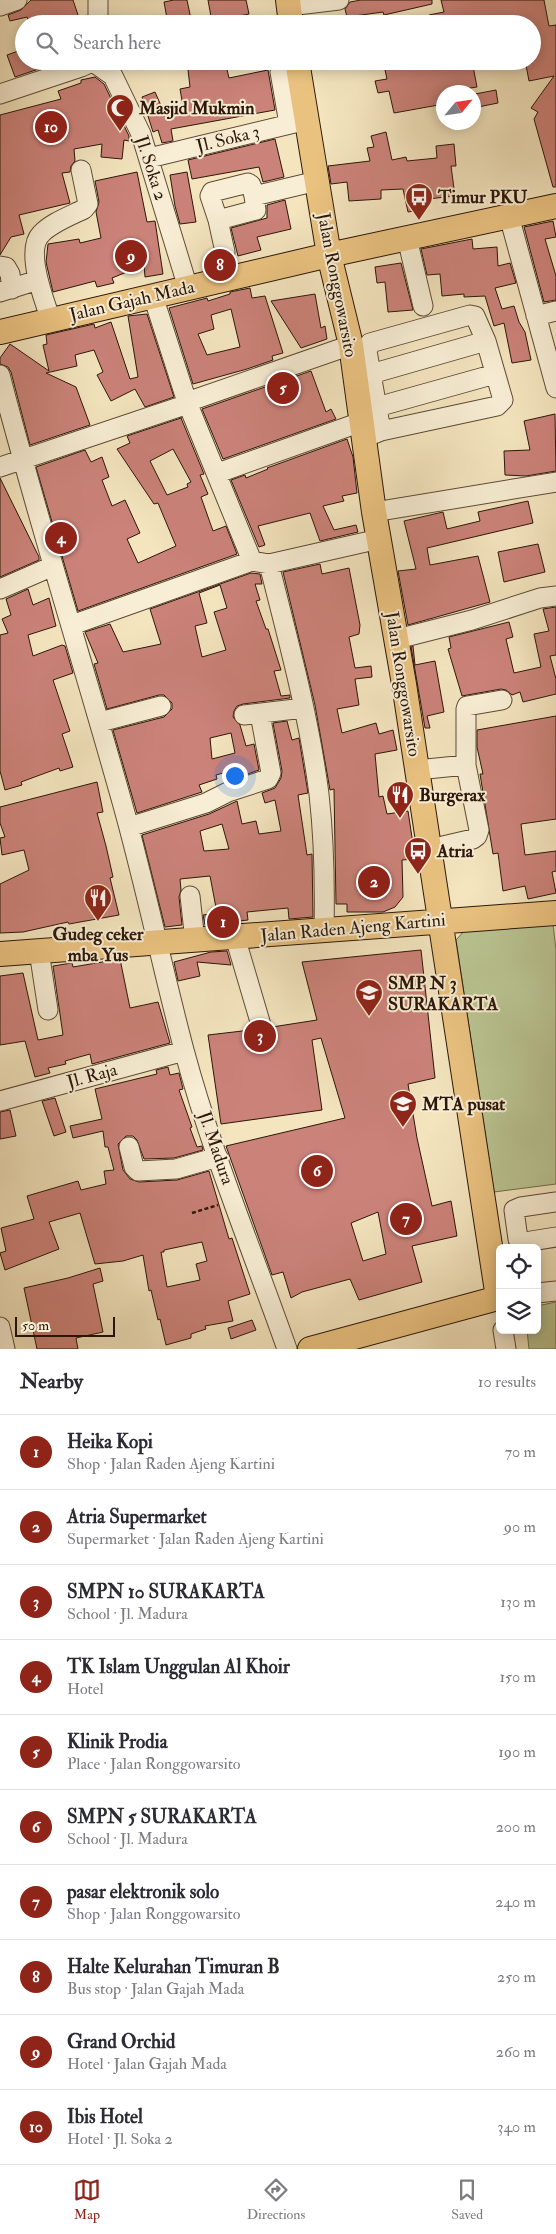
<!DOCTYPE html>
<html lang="en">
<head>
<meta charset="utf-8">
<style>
	:root { --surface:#fff; --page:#f2f2f3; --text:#2b2b33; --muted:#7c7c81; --line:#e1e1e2; --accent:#8f2418 }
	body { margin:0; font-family:"IM FELL Double Pica",serif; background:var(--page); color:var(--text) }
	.controls { position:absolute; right:15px; bottom:15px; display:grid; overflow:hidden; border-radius:8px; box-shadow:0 2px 12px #0003 }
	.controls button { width:45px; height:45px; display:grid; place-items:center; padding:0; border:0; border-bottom:1px solid var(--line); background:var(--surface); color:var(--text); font:25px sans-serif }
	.compass { position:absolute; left:436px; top:85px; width:45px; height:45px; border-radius:50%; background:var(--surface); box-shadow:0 2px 12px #0003; rotate:61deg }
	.scale { position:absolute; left:15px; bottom:12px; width:100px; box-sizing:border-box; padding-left:5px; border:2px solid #2b1608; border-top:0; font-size:14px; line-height:18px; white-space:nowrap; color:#2b1608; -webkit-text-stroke:4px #f8eed5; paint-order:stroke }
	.you { position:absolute; left:234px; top:775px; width:18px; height:18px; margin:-12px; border:4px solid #fff; border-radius:50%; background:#1a73e8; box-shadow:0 0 0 8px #1a73e833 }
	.badge { display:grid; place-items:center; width:32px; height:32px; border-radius:50%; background:var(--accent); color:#fff; font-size:16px; font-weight:700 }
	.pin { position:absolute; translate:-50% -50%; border:2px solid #fff; box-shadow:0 1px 5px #0006 }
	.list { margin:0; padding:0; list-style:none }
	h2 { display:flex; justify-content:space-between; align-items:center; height:65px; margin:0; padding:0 20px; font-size:21px }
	h2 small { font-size:16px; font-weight:400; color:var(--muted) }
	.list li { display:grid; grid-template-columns:32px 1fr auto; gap:15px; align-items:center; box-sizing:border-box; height:75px; padding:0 20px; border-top:1px solid var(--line) }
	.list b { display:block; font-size:19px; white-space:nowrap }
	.list p { margin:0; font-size:16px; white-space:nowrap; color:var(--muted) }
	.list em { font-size:16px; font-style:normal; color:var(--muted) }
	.icon { flex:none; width:28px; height:28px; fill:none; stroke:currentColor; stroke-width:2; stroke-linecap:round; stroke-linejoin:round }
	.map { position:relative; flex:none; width:556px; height:1349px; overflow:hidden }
	.search { position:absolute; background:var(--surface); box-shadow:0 2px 12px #0003; left:15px; right:15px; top:15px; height:55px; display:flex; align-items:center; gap:12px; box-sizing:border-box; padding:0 18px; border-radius:28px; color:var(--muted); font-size:19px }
	.sheet { height:815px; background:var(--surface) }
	nav { display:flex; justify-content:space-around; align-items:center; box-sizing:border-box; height:70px; border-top:1px solid var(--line); background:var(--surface); font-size:14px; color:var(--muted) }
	nav a { display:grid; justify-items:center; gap:2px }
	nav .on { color:var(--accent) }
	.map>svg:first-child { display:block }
	.green { fill:#bac593; stroke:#726e4e }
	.building { fill:#cb8279; stroke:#2b1608; fill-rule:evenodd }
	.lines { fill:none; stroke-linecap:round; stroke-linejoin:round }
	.minor-casing { stroke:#5d4a36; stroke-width:21 }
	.major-casing { stroke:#2b1608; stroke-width:26 }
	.path { stroke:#2b1608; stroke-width:2.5; stroke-dasharray:4 2.5; stroke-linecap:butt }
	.minor { stroke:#f8eed5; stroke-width:19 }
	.major { stroke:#eac280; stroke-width:24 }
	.labels { text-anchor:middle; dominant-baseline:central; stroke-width:4; stroke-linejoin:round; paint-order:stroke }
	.poi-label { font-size:18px; font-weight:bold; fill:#2b1608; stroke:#f8eed5; text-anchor:start }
	.street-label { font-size:18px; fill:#2b1608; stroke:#f8eed5 }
</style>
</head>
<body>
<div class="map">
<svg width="556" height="1349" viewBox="0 0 556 1349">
	<rect width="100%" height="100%" fill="#f4e5bf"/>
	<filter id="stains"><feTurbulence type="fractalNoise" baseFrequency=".004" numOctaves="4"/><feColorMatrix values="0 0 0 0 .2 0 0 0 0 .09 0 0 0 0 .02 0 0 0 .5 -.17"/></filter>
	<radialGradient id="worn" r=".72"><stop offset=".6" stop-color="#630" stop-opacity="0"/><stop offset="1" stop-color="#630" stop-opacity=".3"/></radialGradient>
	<!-- green -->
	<path class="green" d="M553,924L556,950V1184L494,1192L456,940L465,930Z
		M556,1302V1349H529L527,1330H537V1306Z"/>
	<!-- building -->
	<path class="building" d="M31,0H73L79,18L59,24H30L27,17L10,21L8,15L21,10Z
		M174,0H187L192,24H168L164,2Z
		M208,0H246L249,14L212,22Z
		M361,0H432V4L384,15L383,12L347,17L345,9L350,2Z
		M441,0H544L549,26L556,25V187H553L534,119L538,112L531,108L554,76L529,81L526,65L532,63V23L431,24L429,15L444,12Z
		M24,49V61L59,62L15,77L7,55Z
		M187,61H225L229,78L268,70L275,110L171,129L173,141L162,143L158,130L153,132L142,97L155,92L166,117L184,112L180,89L190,87Z
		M383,61H472L477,87L444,92V104L394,113L389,91L378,93L375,81L387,79Z
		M95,77L104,84L129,136V141L124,140L122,159L101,157L102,144L74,149L75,161L71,166L70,172L62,173L70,203L19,215L24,234L11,237L0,255V115L61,99L58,91L81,83V80Z
		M496,90L498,103L478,107L475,94Z
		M386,132L392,160L406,157L407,161L437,158L436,146L454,144L456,166H451L455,196L419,200L420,210L408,212L403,189L381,190V199L349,201L347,182L331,184L328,166L370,161L367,148L374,147L371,136Z
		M275,139L284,177L263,182L259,167L192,179L188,160Z
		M137,172L147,222L155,221L163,274L145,277L144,265L112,278L114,283L97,287L95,281L53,292L46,262L48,244L79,239L80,243L101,238L96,212L99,202L95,181Z
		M187,172L196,222L180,224L175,206L170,175Z
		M285,200L291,229L257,237L261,250L238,256L231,228L267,218V205Z
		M553,221L556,237L545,239L556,276V300L544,302L524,227Z
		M472,239L473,249L497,247L498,266L510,263L516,283L495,288L502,309L514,306L519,322L525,332L531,360L512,363L504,323L494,326L485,296L464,297V294L442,296L440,274L427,275L421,249Z
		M401,263L413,310L388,312L385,282L377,283L375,267Z
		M250,288L252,298L265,296L283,353L272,356L273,360L247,369L193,384L169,308L207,298L208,301L230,294V292ZM231,309L240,347L207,355L198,334L214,329L211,315Z
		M315,294L321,328L325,326L327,339L301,348L271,301Z
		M147,314L174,397L145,407L135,389L111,401L97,375L103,372L94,350L75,355L77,366L46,373L76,387L90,425L30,445L11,372L8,367L0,364V358L10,344L49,371L43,345L47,344L46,335L94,324L95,328L111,322L130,379L138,377L128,316Z
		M311,371L326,412L331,409L336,419L223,459L202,409Z
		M555,414L556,471L526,476L505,475L504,451L530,450L524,421Z
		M181,418L204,474L200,475L208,494L201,497L213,531L226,526L237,554L78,611L36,467L85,450L91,462L102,457L109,477L102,480L112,506L125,500L140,533L127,539L138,563L176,546L158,503L154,504L117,449L130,443L127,436ZM173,449L191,482L187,484L188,487L167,495L150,461Z
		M347,439L353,457L357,493L342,496L344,501L323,506L334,530L356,525L358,532L320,541L310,513L258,526L265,545L259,547L231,480L245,475L246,478L268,469L267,468Z
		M0,478L39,557V560L0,577Z
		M528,501L533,523L427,548L430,565L478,556L490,602L408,625L398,571L416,569L404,521L443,512L447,529L480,521L478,512Z
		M538,544L545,572L504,582L498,552Z
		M320,564L322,574L349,568L360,625L359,634L349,637L355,668L371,666L372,677L355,679L359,705L337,709L342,733L376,723L379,734L393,730L397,750L375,754L379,797L383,796L387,814L408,811L413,844H415L416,859L402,860L403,897L395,907L383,912H347V904H336L334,789L330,790L315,705L283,572Z
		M251,573L260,574L262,584H255L260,600L256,601L266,629H268L281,670L274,671L281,696L290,695V698L243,704L237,706L234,711L233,717L240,725L246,746L254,744L259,770L239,777L238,769L216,775L217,779L199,785L202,792L137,813L113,730L164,717L172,709V703L164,695H159L107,709L94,664L98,663L85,632L110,624L123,652L161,644L150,609ZM220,585L227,608L214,612L226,650L202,657L195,626L207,623L199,593ZM231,733L235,753L212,759L210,738Z
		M28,589L33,605L49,598L56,626L28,635L33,656L62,645L65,646L73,673L53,680L70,731L62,734L73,767L60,771L59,768L21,782L22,785L5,790L0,771V635L8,633L2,619L11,615L6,599Z
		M556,607V655L550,656L556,679V694L523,702L520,692L512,695L506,690L501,689L462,696L448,649L451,648L449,637L509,622L513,637L506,639L514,673L541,667L534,634L549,631L543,609Z
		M413,646L415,665L435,661L444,712L427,716L430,728H425L411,647Z
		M556,716V819L521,824L525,855L556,851V871L552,872L556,893L528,899L525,886L503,891L498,853L493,854L480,774H483L477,747V730Z
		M287,721L292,740L299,738L308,793L298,795L307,855L312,854L313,917L289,919L288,908L247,912L248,920L205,925L203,915L217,913L210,876L180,879L181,890L179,897L182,925L165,927L142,835L209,814L237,801L242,824L256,821L259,834L281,831L275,800L265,803L262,793L275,788L281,778L282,771L273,723ZM222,824L229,849L204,851L200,831Z
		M97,782L103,812L97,813L106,846L113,877L110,878L119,915L69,924L68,922L23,932L0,933V884L29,870L24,850L2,855L0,838L5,837L0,823V807Z
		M421,950L435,1078L408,1084L417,1138L432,1206L451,1201L457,1236L412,1246L422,1282L359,1300L350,1279L302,1292L291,1298L283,1272L272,1275L226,1146L345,1118L321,1038L312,1040L322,1110L221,1124L208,1035L251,1030L258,1036H264L269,1032L272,1027L317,1020L302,962ZM378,1212L386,1254L363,1261L351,1223Z
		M227,951L231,965L197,962L200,976L178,981L174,962L211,952Z
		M120,959L130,1008L158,1002L170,1043L92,1064L90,1054L65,1061L66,1064L48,1068L50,1073L35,1077L25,1041L0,1045V976L23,973L38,1040L63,1035L53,966L72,963L73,967Z
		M168,1067L170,1075L179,1073L183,1089L179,1090L192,1127L190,1128L197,1147L202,1146L203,1150L174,1158L144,1159L137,1140L133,1136H126L118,1144L123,1170L130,1179L139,1182L177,1180L209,1171L229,1239L232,1238L250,1294L228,1301L233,1321L205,1326L206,1329L191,1334V1338L166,1345L160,1319L158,1320L151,1290L149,1291L143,1255L123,1261L95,1264L80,1213L49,1222L59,1249L5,1270L0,1253L6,1251L1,1228L34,1219L27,1196L78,1181L81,1190L106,1184L104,1171L114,1170L108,1147H105L103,1131L73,1138L70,1126L102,1119L95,1089L157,1074L156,1070ZM202,1242L207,1261L196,1264L200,1280L167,1287L161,1252H164V1250Z
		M55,1098L66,1132L54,1136L42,1101Z
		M10,1110L16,1136L0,1139V1112Z
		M100,1268L103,1281L93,1284L103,1332L76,1338L78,1349H37L24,1288L68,1278Z
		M252,1320L256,1330L231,1339L228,1328Z"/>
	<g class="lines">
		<defs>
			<path id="minor" d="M98,0V24
				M0,6L17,0
				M289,6L339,0
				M93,62L113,76L141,134L188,288
				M0,94L81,67L94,61
				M289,124L280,72L298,68
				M149,158L307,120
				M254,196L256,210L218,220L210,196L212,192L248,183L251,185L254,196L317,181
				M509,216L556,388
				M218,220L225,252
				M407,238L423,306
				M0,266L6,267L10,274L12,289
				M0,292L38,280
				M153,296L187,402L252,561L269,564C288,640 309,716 319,794C324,839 325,885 324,930
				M536,316L556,311
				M51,320C44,301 25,250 41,234C51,223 70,216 84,209L88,204L81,170
				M371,374L486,341
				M0,375C37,518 82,659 122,802C145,884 162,967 184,1050C211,1151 252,1250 287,1349
				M187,402L351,345
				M377,407L495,374
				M364,438L381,431L367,351L370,343L470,315L475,316L486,341L503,400L497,406L381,431
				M0,467L188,404
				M218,473L361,422
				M374,512L556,482
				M269,564L379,539
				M0,589L53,566
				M72,625L252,561
				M397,639L472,620L540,598L556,596
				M244,715L304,708
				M100,722L161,706
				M466,765V709L467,706L502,700
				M417,770L466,765L479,830L477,836L473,839L430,849
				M129,827L206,803L228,792L268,779L271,773L260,714
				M190,896L195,941
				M235,937L261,1025
				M39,951L48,1010
				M0,1101L184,1051
				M129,1147L134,1167L138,1171L176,1169L218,1157
				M556,1202L521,1207L514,1210L518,1239L525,1242L556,1237
				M537,1293L556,1291
				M0,1327L5,1349
				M503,1330L506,1349"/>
			<path id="major" d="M288,0L291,24
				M297,61L329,255L351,345L374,512L404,684L498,1298L310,1349
				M0,332L329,255L556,206
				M0,954L556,913"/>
		</defs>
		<!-- minor casing -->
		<use href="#minor" class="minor-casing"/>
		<!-- major casing -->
		<use href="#major" class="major-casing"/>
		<!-- path -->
		<path class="path" d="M192,1213L218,1205"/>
		<!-- minor -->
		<use href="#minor" class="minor"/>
		<!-- major -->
		<use href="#major" class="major"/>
	</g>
	<!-- icons -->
	<defs>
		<symbol id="mosque-pin" viewBox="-11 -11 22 30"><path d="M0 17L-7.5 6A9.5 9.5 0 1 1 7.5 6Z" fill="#8f2418" stroke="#f8eed5"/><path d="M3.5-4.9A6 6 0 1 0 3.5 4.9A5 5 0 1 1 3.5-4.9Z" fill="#fff"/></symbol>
		<symbol id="bus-pin" viewBox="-11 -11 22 30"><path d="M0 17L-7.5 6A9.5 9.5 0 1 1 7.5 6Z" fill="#8f2418" stroke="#f8eed5"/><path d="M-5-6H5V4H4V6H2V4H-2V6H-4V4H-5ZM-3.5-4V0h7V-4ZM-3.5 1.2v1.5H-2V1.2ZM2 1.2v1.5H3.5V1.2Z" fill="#fff"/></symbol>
		<symbol id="restaurant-pin" viewBox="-11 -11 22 30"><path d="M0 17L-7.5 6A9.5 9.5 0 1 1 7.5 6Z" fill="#8f2418" stroke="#f8eed5"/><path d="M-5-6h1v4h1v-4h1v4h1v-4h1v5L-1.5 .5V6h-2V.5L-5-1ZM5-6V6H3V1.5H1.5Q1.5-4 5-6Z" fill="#fff"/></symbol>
		<symbol id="school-pin" viewBox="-11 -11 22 30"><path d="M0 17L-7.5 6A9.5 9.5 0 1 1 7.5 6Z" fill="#8f2418" stroke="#f8eed5"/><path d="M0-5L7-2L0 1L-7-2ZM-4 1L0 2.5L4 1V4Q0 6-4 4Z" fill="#fff"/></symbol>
	</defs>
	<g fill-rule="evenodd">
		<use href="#mosque-pin" x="104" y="92" width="32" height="43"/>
		<use href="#bus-pin" x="403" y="181" width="32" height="43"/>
		<use href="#restaurant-pin" x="384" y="779" width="32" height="43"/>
		<use href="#bus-pin" x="402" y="835" width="32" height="43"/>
		<use href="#restaurant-pin" x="82" y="882" width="32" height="43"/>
		<use href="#school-pin" x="353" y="977" width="32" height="43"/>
		<use href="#school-pin" x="387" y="1088" width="32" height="43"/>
	</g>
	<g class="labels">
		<!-- poi labels -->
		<g class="poi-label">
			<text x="139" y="108">Masjid Mukmin</text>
			<text x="438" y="197">Timur PKU</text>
			<text x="419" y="795">Burgerax</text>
			<text x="437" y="851">Atria</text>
			<text x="98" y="934" text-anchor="middle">Gudeg ceker<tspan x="98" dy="21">mba Yus</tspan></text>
			<text x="388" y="983">SMP N 3<tspan x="388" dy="21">SURAKARTA</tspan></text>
			<text x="422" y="1104">MTA pusat</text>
		</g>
		<!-- street labels -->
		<g class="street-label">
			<text transform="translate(228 139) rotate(-14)">Jl. Soka 3</text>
			<text transform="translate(151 168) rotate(72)">Jl. Soka 2</text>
			<text transform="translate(337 285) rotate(79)">Jalan Ronggowarsito</text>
			<text transform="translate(132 301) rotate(-13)">Jalan Gajah Mada</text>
			<text transform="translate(403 684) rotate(81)">Jalan Ronggowarsito</text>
			<text transform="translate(353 928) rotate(-5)">Jalan Raden Ajeng Kartini</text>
			<text transform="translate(92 1076) rotate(-15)">Jl. Raja</text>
			<text transform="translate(216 1148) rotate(71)">Jl. Madura</text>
		</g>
	</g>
	<rect width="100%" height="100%" filter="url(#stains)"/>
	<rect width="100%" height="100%" fill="url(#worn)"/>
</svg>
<div class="controls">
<button><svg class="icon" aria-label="locate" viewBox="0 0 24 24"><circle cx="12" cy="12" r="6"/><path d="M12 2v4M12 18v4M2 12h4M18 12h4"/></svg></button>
<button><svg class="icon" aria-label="layers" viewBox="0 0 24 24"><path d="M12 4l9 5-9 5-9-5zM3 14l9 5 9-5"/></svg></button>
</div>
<svg class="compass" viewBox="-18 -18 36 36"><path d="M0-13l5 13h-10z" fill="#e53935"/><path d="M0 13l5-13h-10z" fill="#7c7c81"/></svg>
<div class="scale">50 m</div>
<div class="you"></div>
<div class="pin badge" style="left:223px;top:922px">1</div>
<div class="pin badge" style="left:374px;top:882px">2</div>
<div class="pin badge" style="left:260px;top:1036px">3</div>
<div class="pin badge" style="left:61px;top:538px">4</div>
<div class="pin badge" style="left:283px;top:388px">5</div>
<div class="pin badge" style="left:317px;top:1171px">6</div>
<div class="pin badge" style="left:406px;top:1219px">7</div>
<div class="pin badge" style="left:220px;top:265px">8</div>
<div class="pin badge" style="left:131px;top:256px">9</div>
<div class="pin badge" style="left:51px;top:127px">10</div>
<div class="search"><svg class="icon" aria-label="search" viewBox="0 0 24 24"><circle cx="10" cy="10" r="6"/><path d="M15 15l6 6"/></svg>Search here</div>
</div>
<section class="sheet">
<h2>Nearby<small>10 results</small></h2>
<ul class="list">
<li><span class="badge">1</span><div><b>Heika Kopi</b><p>Shop · Jalan Raden Ajeng Kartini</p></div><em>70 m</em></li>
<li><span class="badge">2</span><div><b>Atria Supermarket</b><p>Supermarket · Jalan Raden Ajeng Kartini</p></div><em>90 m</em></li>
<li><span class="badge">3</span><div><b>SMPN 10 SURAKARTA</b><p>School · Jl. Madura</p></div><em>130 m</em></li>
<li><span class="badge">4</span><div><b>TK Islam Unggulan Al Khoir</b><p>Hotel</p></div><em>150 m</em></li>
<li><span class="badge">5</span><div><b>Klinik Prodia</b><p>Place · Jalan Ronggowarsito</p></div><em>190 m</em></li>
<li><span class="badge">6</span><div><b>SMPN 5 SURAKARTA</b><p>School · Jl. Madura</p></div><em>200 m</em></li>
<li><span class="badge">7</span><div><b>pasar elektronik solo</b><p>Shop · Jalan Ronggowarsito</p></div><em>240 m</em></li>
<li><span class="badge">8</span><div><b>Halte Kelurahan Timuran B</b><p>Bus stop · Jalan Gajah Mada</p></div><em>250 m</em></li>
<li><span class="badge">9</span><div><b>Grand Orchid</b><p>Hotel · Jalan Gajah Mada</p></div><em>260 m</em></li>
<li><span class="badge">10</span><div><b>Ibis Hotel</b><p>Hotel · Jl. Soka 2</p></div><em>340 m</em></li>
</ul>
</section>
<nav>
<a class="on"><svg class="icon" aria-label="map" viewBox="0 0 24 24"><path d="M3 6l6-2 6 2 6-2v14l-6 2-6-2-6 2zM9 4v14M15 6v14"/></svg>Map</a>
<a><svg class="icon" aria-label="directions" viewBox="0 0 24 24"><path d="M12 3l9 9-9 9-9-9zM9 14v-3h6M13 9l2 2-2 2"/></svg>Directions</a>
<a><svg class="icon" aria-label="saved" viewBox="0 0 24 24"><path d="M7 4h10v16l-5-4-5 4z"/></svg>Saved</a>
</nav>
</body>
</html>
